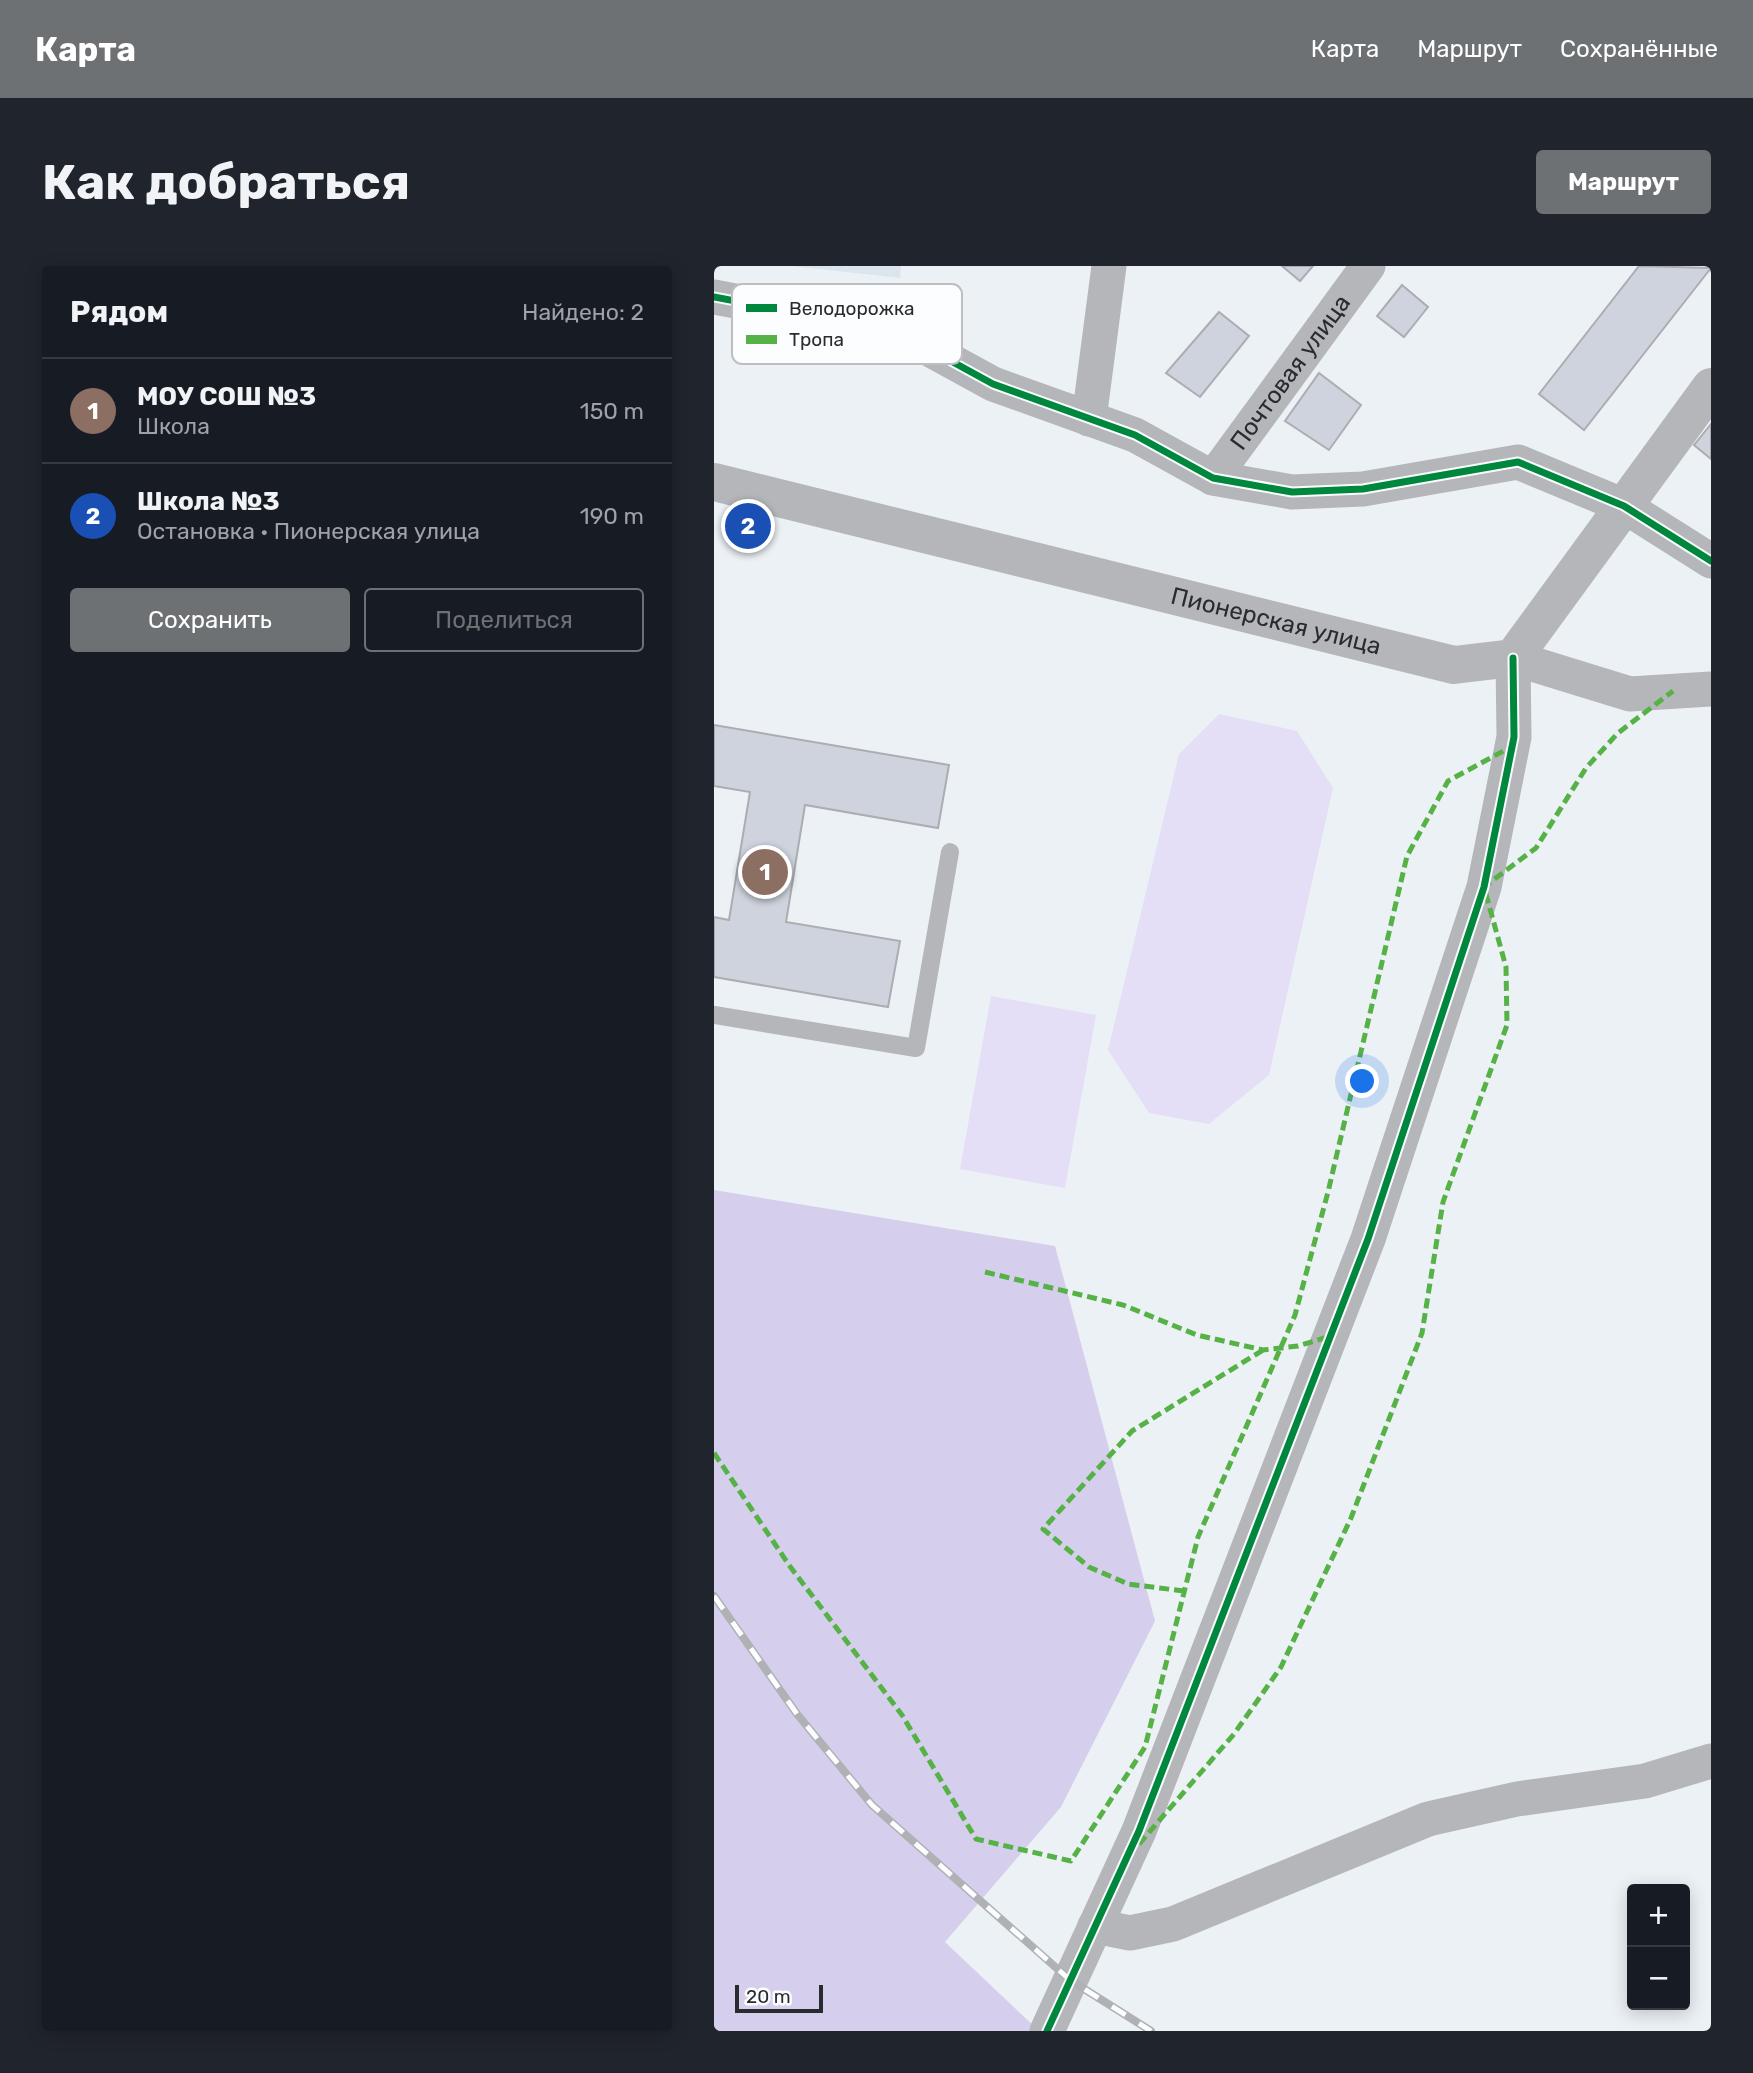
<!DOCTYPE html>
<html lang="ru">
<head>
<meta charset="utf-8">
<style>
	:root { --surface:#171b24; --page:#20242c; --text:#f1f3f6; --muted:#9ea1a6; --line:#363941; --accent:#6d7174 }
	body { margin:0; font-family:Rubik,sans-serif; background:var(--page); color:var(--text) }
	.controls { position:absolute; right:21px; bottom:21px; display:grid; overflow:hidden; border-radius:7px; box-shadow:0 4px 18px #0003 }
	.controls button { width:63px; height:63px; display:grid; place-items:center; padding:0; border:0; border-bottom:2px solid var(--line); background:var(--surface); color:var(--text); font:35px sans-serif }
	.scale { position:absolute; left:21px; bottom:18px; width:88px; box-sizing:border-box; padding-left:7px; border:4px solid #282c2f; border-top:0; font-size:19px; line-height:24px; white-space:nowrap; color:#282c2f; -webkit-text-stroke:5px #fbfdff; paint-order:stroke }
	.you { position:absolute; left:649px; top:816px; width:24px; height:24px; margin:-18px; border:5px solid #fff; border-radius:50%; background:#1a73e8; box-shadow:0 0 0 10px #1a73e833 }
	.badge { display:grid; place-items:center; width:46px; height:46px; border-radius:50%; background:var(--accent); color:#fff; font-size:23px; font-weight:700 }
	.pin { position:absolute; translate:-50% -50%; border:4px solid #fff; box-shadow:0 2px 7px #0006 }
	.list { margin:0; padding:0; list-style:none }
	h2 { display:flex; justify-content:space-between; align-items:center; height:91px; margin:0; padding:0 28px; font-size:30px }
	h2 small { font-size:23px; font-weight:400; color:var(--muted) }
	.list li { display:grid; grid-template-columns:46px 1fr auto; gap:21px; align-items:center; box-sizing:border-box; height:105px; padding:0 28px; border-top:2px solid var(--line) }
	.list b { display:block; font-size:26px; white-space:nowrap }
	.list p { margin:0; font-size:23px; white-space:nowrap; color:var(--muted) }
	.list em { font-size:23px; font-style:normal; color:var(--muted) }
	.actions { display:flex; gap:14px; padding:21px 28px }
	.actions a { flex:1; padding:16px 0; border:2px solid var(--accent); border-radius:7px; text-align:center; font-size:24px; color:var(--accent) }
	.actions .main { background:var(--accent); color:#fff }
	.map { position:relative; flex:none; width:997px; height:1765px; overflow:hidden; border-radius:7px }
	header { display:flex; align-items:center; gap:42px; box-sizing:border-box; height:98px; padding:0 35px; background:var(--accent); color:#fff }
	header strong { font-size:33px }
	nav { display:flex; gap:38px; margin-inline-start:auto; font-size:24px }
	.intro { display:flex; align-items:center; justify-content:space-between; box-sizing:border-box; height:168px; padding:0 42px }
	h1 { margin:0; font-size:49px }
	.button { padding:18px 32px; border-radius:7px; background:var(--accent); color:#fff; font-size:24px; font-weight:700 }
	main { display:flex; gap:42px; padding:0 42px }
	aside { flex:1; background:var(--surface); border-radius:7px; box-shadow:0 4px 18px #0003 }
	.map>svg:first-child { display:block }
	.built { fill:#dbe5ee }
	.green { fill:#e4dff7 }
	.forest { fill:#d5cfed }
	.building { fill:#ced3de; stroke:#abadb1; stroke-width:2 }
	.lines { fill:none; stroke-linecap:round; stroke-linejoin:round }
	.service { stroke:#b4b6b9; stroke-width:18 }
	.minor { stroke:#b4b6b9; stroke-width:35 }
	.tertiary { stroke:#b4b6b9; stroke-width:38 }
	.rail-casing { stroke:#afb1b4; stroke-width:8 }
	.rail { stroke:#fbfdff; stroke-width:5; stroke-dasharray:16; stroke-linecap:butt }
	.quiet { stroke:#56b246; stroke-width:5; stroke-dasharray:10 5; stroke-linecap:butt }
	.cycleway-casing { stroke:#fbfdff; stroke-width:11 }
	.cycleway { stroke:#00873e; stroke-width:7 }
	.labels { text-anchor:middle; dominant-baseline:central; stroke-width:5; stroke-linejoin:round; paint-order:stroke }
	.street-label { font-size:24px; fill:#282c2f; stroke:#fbfdff }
	.key { fill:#fbfdff; stroke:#bcbec1; stroke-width:2 }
	.key-label { font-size:19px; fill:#282c2f }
</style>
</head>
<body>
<header>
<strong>Карта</strong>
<nav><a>Карта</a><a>Маршрут</a><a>Сохранённые</a></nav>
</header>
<div class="intro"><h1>Как добраться</h1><a class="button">Маршрут</a></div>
<main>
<aside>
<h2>Рядом<small>Найдено: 2</small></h2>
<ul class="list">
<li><span class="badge" style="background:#8d6e63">1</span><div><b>МОУ СОШ №3</b><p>Школа</p></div><em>150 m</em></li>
<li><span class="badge" style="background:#1a4fb4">2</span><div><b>Школа №3</b><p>Остановка · Пионерская улица</p></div><em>190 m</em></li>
</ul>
<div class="actions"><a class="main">Сохранить</a><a>Поделиться</a></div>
</aside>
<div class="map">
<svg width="997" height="1765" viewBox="0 0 997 1765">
	<rect width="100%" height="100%" fill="#ecf1f5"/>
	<!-- built -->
	<path class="built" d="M78,0H187L186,12Z"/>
	<!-- green -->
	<path class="green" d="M505,448L583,465L619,522L555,809L495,858L435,847L394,784L465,488Z
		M277,730L382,749L351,922L246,903Z"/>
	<!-- forest -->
	<path class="forest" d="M0,924L341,980L441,1355L347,1541L231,1676L325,1765H0Z"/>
	<!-- building -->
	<path class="building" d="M568,0H599L586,15Z
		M925,0L997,2L870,164L825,128Z
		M688,19L714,41L690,71L663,50Z
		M505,46L535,70L486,131L452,107Z
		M605,107L647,139L615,184L571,155Z
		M997,158V193L980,179Z
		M0,459L235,499L224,562L91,539L72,656L186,675L174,741L0,711V651L15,654L36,526L0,520Z"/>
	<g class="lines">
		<!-- service -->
		<path class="service" d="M0,749L202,782L236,586"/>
		<!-- minor -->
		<g class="minor">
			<path d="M0,31L184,66L279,118L421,169L499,212L578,226L649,223L804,196L910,240L997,295"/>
			<path d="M375,153L395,0"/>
			<path id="s1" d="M499,212L654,0"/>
			<path d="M381,1660L416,1667L459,1658L714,1553L803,1533L931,1515L997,1495"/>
			<path d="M333,1765L425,1565L654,973L770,621L800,471L799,392L916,428L997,423"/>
		</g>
		<!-- tertiary -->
		<path class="tertiary" id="s2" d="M0,216L740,399L799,392L997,121"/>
		<defs>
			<path id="rail" d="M0,1330L83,1448L158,1539L356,1714L437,1765"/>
		</defs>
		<!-- rail casing -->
		<use href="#rail" class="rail-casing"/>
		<!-- rail -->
		<use href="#rail" class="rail"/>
		<!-- quiet -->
		<path class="quiet" d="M271,1006L409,1039L483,1069L549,1084L584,1080L617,1070
			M0,1187L75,1299L188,1449L262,1573L357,1595L431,1481L484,1271L581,1049L614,926L693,590L734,515L795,482
			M470,1325L414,1318L375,1301L329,1263L418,1165L549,1084
			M425,1578L520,1468L567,1401L637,1252L708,1067L729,936L793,759L792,701L770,621L822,582L872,502L904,467L959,425"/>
		<defs>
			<path id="cycleway" d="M0,31L184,66L279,118L421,169L499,212L578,226L649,223L804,196L910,240L997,295
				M333,1765L425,1565L654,973L770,621L800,471L799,392"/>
		</defs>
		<!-- cycleway casing -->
		<use href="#cycleway" class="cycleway-casing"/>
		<!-- cycleway -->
		<use href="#cycleway" class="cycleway"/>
	</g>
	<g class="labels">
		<!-- street labels -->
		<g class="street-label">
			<text stroke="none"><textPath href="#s1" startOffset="131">Почтовая улица</textPath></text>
			<text stroke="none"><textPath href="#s2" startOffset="579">Пионерская улица</textPath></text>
		</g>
	</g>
	<!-- legend -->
	<rect x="18" y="18" width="230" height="80" rx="10" class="key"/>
	<rect x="32" y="38" width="31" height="8" fill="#00873e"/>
	<rect x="32" y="69" width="31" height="9" fill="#56b246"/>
	<g class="key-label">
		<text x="75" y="49">Велодорожка</text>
		<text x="75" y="80">Тропа</text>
	</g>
</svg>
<div class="controls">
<button>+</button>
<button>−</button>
</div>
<div class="scale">20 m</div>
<div class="you"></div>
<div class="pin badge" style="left:51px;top:606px;background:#8d6e63">1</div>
<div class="pin badge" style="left:34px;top:260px;background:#1a4fb4">2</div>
</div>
</main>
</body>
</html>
